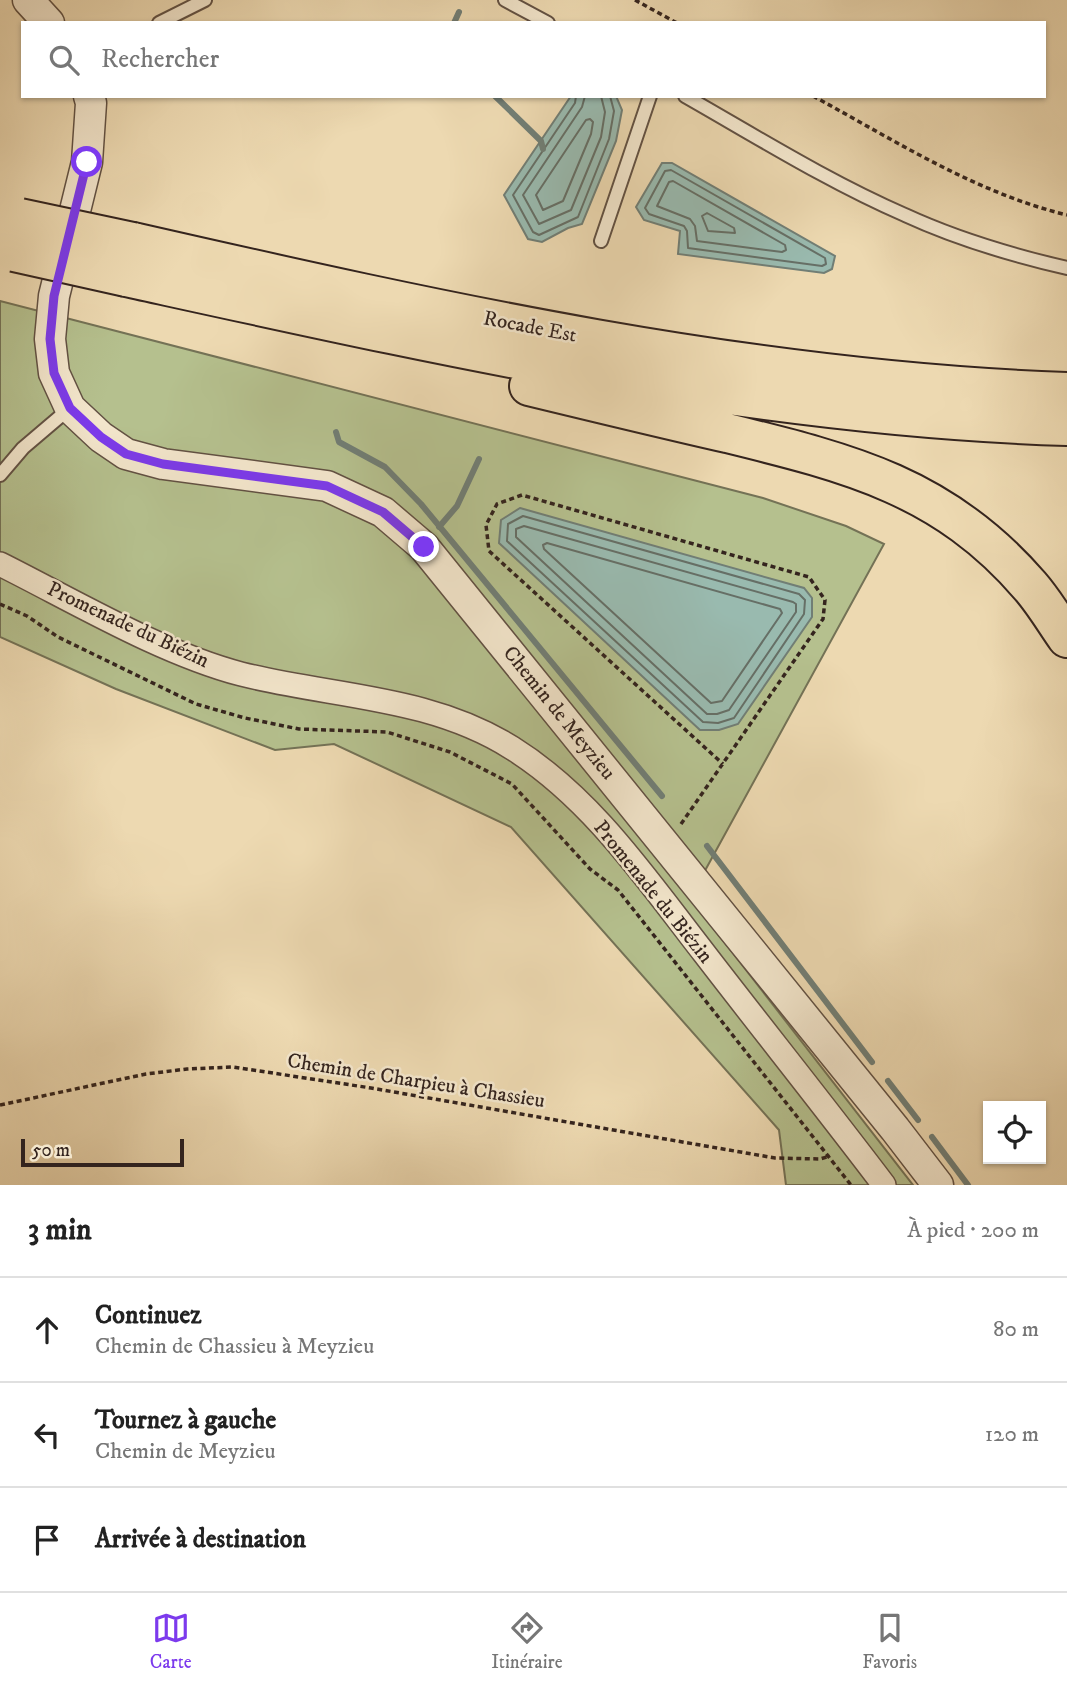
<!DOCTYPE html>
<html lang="fr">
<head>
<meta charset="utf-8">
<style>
	:root { --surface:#fff; --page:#f6f6f6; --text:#222; --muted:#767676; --line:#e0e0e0; --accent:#7c3aed }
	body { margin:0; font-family:"IM FELL DW Pica",serif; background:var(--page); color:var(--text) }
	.controls { position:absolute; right:21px; bottom:21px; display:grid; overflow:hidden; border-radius:0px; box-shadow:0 2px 5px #0004 }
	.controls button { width:63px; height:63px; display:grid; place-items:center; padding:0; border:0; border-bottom:2px solid var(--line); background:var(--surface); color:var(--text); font:35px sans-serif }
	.scale { position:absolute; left:21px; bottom:18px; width:163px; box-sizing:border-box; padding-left:7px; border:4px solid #34241e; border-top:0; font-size:19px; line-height:24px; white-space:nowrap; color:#34241e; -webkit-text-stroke:5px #f3e6cc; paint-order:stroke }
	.stop { position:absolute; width:21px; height:21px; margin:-16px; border:5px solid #7c3aed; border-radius:50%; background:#fff }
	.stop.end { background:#7c3aed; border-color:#fff; box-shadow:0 2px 7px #0008 }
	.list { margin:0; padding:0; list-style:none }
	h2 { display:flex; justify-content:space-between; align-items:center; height:91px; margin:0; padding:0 28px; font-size:30px }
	h2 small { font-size:23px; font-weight:400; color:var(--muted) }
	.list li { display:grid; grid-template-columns:46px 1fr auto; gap:21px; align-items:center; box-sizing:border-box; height:105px; padding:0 28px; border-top:2px solid var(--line) }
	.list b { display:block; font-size:26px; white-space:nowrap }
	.list p { margin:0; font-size:23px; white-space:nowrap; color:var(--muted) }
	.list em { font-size:23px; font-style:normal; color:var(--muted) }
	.icon { flex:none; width:38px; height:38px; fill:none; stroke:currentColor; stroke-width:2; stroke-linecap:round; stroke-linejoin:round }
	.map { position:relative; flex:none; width:1067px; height:1185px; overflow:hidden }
	.search { position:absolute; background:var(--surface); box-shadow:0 2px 5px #0004; left:21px; right:21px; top:21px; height:77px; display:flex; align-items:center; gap:18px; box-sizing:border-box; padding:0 24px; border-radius:0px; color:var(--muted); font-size:26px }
	.sheet { height:406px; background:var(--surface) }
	nav { display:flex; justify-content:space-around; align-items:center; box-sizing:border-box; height:98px; border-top:2px solid var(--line); background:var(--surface); font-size:19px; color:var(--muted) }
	nav a { display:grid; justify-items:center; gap:4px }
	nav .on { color:var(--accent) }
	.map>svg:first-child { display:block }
	.green { fill:#b5c08e; stroke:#747256; stroke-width:2 }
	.water { fill:#99baaf; stroke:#717e75; stroke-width:2 }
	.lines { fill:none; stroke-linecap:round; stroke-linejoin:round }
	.shore { stroke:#666f66; stroke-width:2 }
	.stream { stroke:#717e75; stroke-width:6 }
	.service-casing { stroke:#625143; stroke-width:16 }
	.minor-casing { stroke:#625143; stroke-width:26 }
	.tertiary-casing { stroke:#625143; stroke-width:33 }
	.trunk-casing { stroke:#34241e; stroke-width:42 }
	.path { stroke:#34241e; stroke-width:3.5; stroke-dasharray:5 3.5; stroke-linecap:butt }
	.service { stroke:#f3e6cc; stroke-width:12 }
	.minor { stroke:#f3e6cc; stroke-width:23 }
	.tertiary { stroke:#f3e6cc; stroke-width:30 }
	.trunk { stroke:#edd9b1; stroke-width:38 }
	.trunk-bridge-casing { stroke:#34241e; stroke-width:42; stroke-linecap:butt }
	.trunk-bridge { stroke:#edd9b1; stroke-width:38 }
	.route { stroke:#7c3aed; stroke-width:9 }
	.labels { text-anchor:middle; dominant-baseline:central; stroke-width:5; stroke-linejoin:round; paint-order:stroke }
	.street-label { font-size:21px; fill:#34241e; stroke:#f3e6cc }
</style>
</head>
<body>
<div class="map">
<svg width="1067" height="1185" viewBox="0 0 1067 1185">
	<rect width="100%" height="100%" fill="#edd9b1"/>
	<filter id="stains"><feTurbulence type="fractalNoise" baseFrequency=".00286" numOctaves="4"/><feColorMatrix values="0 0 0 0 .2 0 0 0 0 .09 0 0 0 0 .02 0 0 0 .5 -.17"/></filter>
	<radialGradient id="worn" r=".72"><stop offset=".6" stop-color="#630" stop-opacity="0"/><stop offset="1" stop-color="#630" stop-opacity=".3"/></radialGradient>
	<!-- green -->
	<path class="green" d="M0,301L763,498L846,526L884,544L690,898L913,1185H786L779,1130L511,827L334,744L275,750L116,689L0,637Z"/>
	<!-- water -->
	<path class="water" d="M571,96H616L622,110L616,141L582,224L568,228L542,242L528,239L504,195Z
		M662,163H672L835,256L832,269L824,273L678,254L680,231L644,220L636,207Z
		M520,508L804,588L812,598V617L738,724L719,730H700L499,543L501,520Z"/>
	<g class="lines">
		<!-- shore -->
		<path class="shore" d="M576,96L575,103L513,195L533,232L539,235L578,217L609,139L614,111L610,96
			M585,96L582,107L523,195L539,224L571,210L601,137L605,112L601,96
			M590,119L593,122L591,134L563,201L543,210L536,195L586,120Z
			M671,170L825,258L826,264L822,266L688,248L687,231L684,226L649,214L645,208L665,171Z
			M673,181L785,245L786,250L782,252L697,241L695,226L690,219L657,206L669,182Z
			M707,213L734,228L735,233L708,231L702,216Z
			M523,516L799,594L805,600L804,614L734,718L718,723L703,722L507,541L508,524Z
			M524,526L793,602L796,604V612L729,710L717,714H707L516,537V529Z
			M547,543L780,609L782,613L722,701L711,703L544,549L543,545Z"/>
		<!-- stream -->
		<path class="stream" d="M454,23L459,12
			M495,96L541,141L543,149
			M336,432L339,442L385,467L421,504L662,796
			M439,527L457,506L479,459
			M707,846L872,1062
			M888,1081L918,1120
			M932,1137L968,1185"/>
		<defs>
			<path id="service" d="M505,0L548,23
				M159,23L205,0
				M685,96C757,137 829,182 905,215C957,239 1011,255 1067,268
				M601,241L650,96
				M0,475L23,448L70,408"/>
			<path id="minor" d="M0,564C74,601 161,653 241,674C332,697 430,696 512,748C592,798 647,880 704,953C764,1031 825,1107 884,1185"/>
			<path id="tertiary" d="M28,0L49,23
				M89,96L91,103L87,162L54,296L50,339L54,373L70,408L101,437L126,454L163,464L327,486L383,512L424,547L895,1129L938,1185"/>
			<path id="trunk" d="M133,242C440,312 751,381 1067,392
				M126,277C437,345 748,416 1067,426
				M529,386C595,402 661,418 727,433C849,463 944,486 1030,586C1044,602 1055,621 1067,638"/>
		</defs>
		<!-- service casing -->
		<use href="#service" class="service-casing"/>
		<!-- minor casing -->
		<use href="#minor" class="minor-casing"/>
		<!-- tertiary casing -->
		<use href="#tertiary" class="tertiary-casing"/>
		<!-- trunk casing -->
		<use href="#trunk" class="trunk-casing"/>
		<!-- path -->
		<path class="path" d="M635,0L677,23
			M813,96C894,140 976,193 1067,215
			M0,604L27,616L58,637L196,704L245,718L299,729L387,732L450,752L512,784L590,869L618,890L851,1185
			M681,824L823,619L825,600L809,577L522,495L497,504L486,525L489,551L723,764
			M0,1105L146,1074L187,1069L233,1067L371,1088L775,1158L820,1159L830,1156"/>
		<!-- service -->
		<use href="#service" class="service"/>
		<!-- minor -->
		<use href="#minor" class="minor"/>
		<!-- tertiary -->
		<use href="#tertiary" class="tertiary"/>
		<!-- trunk -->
		<use href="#trunk" class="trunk"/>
		<defs>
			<path id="trunk-bridge" d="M20,218L133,242
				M14,252L126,277"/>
		</defs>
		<!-- trunk-bridge casing -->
		<use href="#trunk-bridge" class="trunk-bridge-casing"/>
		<!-- trunk-bridge -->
		<use href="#trunk-bridge" class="trunk-bridge"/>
	</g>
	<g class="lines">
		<!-- route -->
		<path class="route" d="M87,162L54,296L50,339L54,373L70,408L101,437L126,454L163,464L327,486L383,512L424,547"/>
	</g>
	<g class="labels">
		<!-- street labels -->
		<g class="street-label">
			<text transform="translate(530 327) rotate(11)">Rocade Est</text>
			<text transform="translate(128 625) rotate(25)">Promenade du Biézin</text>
			<text transform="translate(559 713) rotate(51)">Chemin de Meyzieu</text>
			<text transform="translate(653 892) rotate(51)">Promenade du Biézin</text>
			<text transform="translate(416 1081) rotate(9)">Chemin de Charpieu à Chassieu</text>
		</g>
	</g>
	<rect width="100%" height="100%" filter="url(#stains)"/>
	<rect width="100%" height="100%" fill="url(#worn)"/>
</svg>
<div class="controls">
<button><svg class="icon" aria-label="locate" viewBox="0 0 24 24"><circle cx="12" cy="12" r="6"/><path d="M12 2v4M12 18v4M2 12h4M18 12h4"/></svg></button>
</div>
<div class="scale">50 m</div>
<div class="stop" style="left:87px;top:162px"></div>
<div class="stop end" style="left:424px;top:547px"></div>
<div class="search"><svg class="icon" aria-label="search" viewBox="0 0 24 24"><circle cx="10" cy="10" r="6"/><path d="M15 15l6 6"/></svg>Rechercher</div>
</div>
<section class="sheet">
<h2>3 min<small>À pied · 200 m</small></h2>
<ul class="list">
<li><svg class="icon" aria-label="ahead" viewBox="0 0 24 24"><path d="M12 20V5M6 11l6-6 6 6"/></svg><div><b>Continuez</b><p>Chemin de Chassieu à Meyzieu</p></div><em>80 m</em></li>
<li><svg class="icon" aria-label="left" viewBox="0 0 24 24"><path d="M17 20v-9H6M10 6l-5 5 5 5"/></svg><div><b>Tournez à gauche</b><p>Chemin de Meyzieu</p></div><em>120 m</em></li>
<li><svg class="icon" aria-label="arrive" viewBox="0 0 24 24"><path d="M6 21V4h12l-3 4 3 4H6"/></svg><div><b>Arrivée à destination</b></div></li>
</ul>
</section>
<nav>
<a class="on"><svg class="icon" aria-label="map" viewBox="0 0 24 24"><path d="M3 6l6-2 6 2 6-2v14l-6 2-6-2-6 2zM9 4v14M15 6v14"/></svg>Carte</a>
<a><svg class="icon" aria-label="directions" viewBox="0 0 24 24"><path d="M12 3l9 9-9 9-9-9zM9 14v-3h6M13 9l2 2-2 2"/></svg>Itinéraire</a>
<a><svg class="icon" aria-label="saved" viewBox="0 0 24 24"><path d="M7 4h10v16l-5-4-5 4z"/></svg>Favoris</a>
</nav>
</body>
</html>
